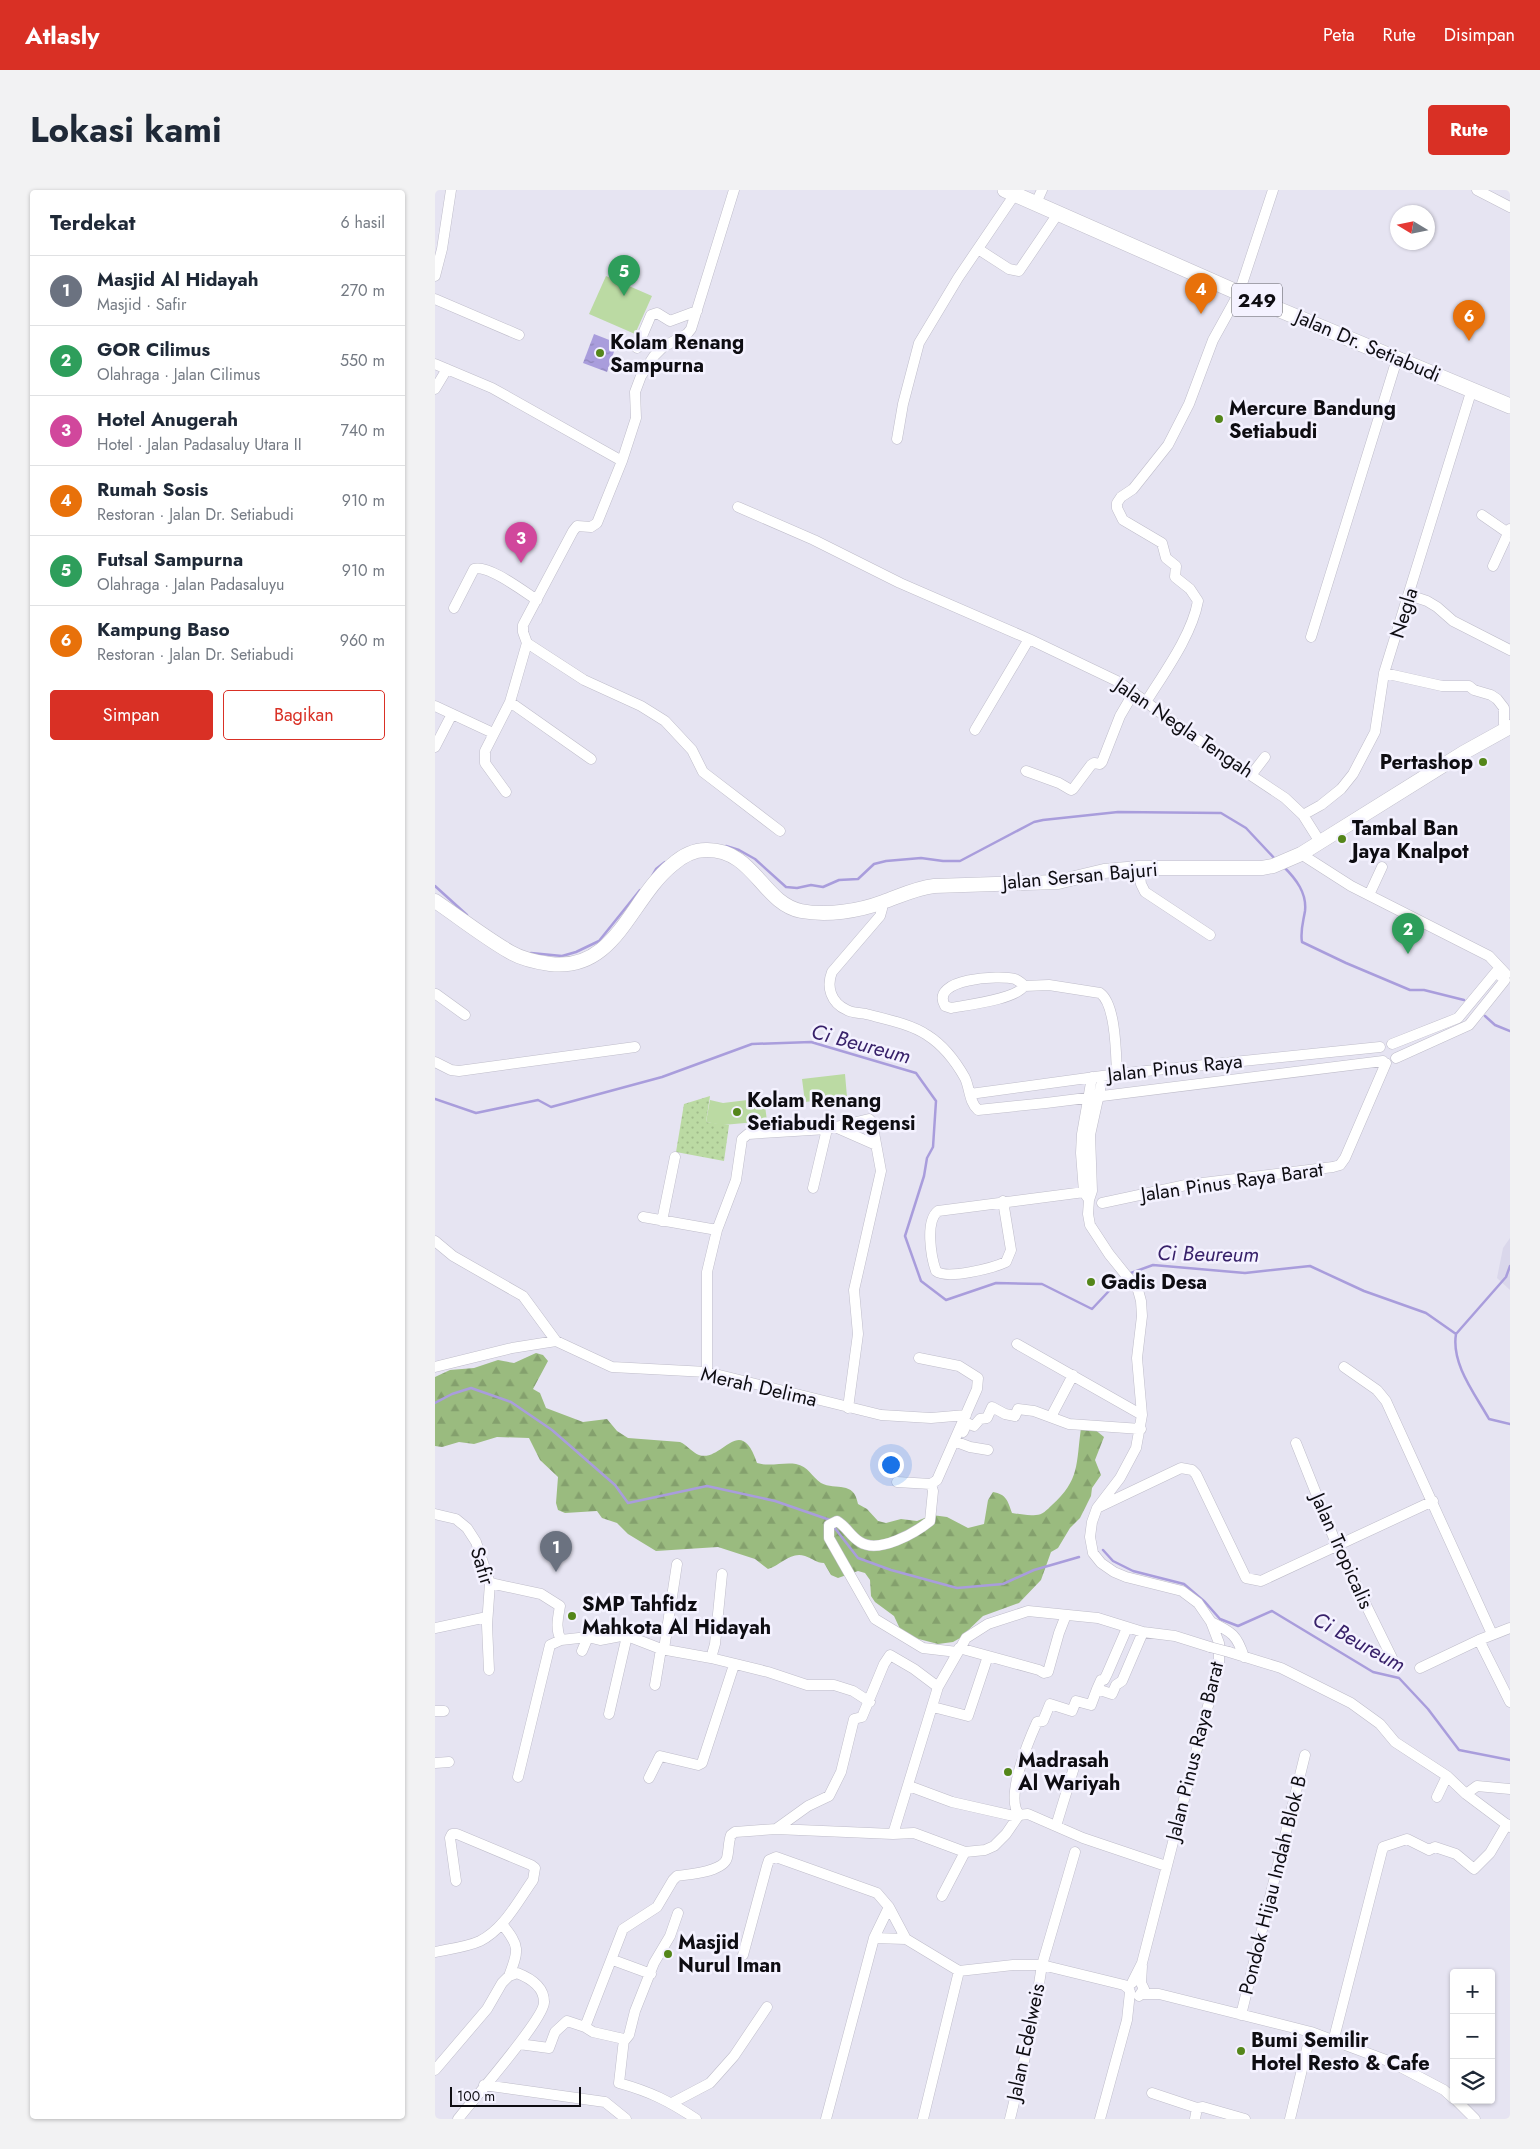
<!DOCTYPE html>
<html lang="id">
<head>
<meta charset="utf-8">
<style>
	:root { --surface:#fff; --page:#f2f2f3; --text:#1f2937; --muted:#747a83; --line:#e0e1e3; --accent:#d93025 }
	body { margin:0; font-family:Jost,sans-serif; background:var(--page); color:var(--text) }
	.controls { position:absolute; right:15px; bottom:15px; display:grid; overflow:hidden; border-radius:5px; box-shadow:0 1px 4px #0004 }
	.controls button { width:45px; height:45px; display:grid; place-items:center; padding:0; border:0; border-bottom:1px solid var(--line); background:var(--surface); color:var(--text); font:25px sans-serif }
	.compass { position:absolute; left:955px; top:15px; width:45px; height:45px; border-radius:50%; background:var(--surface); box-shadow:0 1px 4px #0004; rotate:280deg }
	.scale { position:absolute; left:15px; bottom:12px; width:131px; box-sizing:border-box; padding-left:5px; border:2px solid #0e0d12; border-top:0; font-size:14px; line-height:18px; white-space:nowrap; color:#0e0d12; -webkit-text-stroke:4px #f4f2ff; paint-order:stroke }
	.you { position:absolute; left:455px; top:1274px; width:18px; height:18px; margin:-12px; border:4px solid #fff; border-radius:50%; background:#1a73e8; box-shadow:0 0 0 8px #1a73e833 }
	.badge { display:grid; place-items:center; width:32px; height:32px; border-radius:50%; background:var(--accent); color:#fff; font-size:16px; font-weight:700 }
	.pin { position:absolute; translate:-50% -41px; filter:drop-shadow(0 1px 2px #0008) }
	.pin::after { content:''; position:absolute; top:26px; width:18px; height:15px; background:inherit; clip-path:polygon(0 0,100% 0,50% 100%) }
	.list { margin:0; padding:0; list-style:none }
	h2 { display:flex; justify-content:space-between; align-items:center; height:65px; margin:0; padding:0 20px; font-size:21px }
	h2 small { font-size:16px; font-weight:400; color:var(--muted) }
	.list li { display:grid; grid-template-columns:32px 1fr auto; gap:15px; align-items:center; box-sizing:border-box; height:70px; padding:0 20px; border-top:1px solid var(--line) }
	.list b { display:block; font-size:19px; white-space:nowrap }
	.list p { margin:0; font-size:16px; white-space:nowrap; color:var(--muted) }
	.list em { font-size:16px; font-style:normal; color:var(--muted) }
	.actions { display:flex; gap:10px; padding:15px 20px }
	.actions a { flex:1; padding:11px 0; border:1px solid var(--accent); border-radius:5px; text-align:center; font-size:18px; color:var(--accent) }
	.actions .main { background:var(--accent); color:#fff }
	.icon { flex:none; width:28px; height:28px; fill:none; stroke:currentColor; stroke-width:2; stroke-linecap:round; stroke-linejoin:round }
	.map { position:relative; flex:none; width:1075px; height:1929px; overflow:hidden; border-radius:5px }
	header { display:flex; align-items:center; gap:30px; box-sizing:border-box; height:70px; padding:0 25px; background:var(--accent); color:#fff }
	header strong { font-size:24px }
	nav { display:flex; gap:28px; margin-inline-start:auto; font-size:18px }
	.intro { display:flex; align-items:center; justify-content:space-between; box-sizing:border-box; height:120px; padding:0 30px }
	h1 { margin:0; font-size:35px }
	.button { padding:12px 22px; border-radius:5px; background:var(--accent); color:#fff; font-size:18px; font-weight:700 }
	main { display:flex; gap:30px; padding:0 30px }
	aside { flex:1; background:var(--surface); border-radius:5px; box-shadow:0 1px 4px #0004 }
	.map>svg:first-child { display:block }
	.built { fill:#dad7eb }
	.forest { fill:url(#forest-firs) }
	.park { fill:url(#park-dots) }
	.pitch { fill:#bbdaa3 }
	.water { fill:url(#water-ripples) }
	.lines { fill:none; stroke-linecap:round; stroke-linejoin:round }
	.stream { stroke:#a99ddc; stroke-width:2.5 }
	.minor-casing { stroke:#bfbdca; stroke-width:11 }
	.secondary-casing { stroke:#bfbdca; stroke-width:15 }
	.primary-casing { stroke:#bfbdca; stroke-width:16 }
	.minor { stroke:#fff; stroke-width:10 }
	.secondary { stroke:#fff; stroke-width:14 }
	.primary { stroke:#fff; stroke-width:15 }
	.minor-bridge-casing { stroke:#bfbdca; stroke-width:11; stroke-linecap:butt }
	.minor-bridge { stroke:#fff; stroke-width:10 }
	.poi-dot { fill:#54861a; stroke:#f4f2ff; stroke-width:2 }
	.labels { text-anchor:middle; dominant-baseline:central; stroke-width:5; stroke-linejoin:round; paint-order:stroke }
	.shield { fill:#f4f2ff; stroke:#535259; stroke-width:1 }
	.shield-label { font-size:19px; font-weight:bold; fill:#0e0d12 }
	.poi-label { font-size:20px; font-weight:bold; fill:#0e0d12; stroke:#f4f2ff; text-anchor:start }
	.street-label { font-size:20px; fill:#0e0d12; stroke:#f4f2ff }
	.water-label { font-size:21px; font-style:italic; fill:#38216a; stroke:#f4f2ff }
</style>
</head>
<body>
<header>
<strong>Atlasly</strong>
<nav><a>Peta</a><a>Rute</a><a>Disimpan</a></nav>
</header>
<div class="intro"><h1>Lokasi kami</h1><a class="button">Rute</a></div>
<main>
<aside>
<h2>Terdekat<small>6 hasil</small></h2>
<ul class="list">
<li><span class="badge" style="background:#6b7280">1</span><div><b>Masjid Al Hidayah</b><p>Masjid · Safir</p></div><em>270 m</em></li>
<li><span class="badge" style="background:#2e9e5b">2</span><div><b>GOR Cilimus</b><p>Olahraga · Jalan Cilimus</p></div><em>550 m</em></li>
<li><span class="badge" style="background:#d1479c">3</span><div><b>Hotel Anugerah</b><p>Hotel · Jalan Padasaluy Utara II</p></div><em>740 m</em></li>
<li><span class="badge" style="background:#e8710a">4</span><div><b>Rumah Sosis</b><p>Restoran · Jalan Dr. Setiabudi</p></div><em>910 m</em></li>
<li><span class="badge" style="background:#2e9e5b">5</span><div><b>Futsal Sampurna</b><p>Olahraga · Jalan Padasaluyu</p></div><em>910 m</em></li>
<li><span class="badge" style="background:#e8710a">6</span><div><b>Kampung Baso</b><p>Restoran · Jalan Dr. Setiabudi</p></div><em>960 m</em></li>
</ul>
<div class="actions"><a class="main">Simpan</a><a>Bagikan</a></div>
</aside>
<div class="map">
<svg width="1075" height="1929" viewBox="0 0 1075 1929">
	<defs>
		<pattern id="forest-firs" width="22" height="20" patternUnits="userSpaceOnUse" patternTransform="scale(1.25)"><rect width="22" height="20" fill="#9abb7f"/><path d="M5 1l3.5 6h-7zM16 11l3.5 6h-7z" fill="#84a06d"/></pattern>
		<pattern id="park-dots" width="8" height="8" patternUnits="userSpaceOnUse" patternTransform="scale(1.25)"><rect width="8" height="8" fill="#bbdaa3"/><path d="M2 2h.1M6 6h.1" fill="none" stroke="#a0ba8b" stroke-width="1.8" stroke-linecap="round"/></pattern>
		<pattern id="water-ripples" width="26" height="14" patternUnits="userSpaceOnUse" patternTransform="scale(1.25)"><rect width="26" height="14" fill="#a99ddc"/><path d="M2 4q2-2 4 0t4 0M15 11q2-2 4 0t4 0" fill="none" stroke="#9086bc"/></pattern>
	</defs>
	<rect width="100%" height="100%" fill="#e6e4f2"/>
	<!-- built -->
	<path class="built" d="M1075,1048V1100L1062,1088L1068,1058Z"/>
	<!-- forest -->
	<path class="forest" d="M101,1163L108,1165L113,1171L98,1199L105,1203L111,1218L148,1232L172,1229L182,1241L193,1248L245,1252C252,1255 258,1263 264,1265C287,1273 305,1222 322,1273C335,1277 348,1272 361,1274C373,1276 377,1287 386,1293C401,1301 419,1290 423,1314L432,1319L443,1331L451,1333L466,1329L482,1331L497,1325L512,1327L533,1338L549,1334L553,1310L558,1302C571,1304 573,1311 577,1323C584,1324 593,1326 601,1325C607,1325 612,1320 617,1315C645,1290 641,1274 646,1238L653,1234L669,1247L660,1270L666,1285L657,1298L656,1306L645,1328L635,1338L623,1358L616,1362L606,1390L584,1413L548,1426L525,1448L518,1452L503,1454L472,1446L466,1441L459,1426L440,1412L436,1406L435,1390L430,1383L423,1381L403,1388L396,1385L389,1373C381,1373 377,1368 370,1366C356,1361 346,1375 333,1379L320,1369L283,1357L221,1361L193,1344L182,1333L167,1328L162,1321L130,1323L123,1320L121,1313L123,1287L105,1270L94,1248L62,1247L39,1254L24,1252L7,1257L0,1256V1187L15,1180L39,1178L63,1170L79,1173Z"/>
	<!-- park -->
	<path class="park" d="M275,906L271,932L294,935L289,971L241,962L249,914Z"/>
	<!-- pitch -->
	<path class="pitch" d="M171,86L217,106L200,144L154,124Z
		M410,884L412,907L370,912L367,889Z
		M329,908L332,931L288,935L271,932L275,910L288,913Z"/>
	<!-- water -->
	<path class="water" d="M159,144L182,153L172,182L148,173Z"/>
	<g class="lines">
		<!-- stream -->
		<path class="stream" d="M291,656L304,660L320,669L351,697L362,698L376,695L388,697L404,690L423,689L439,674L451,671L486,668L508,671H525L599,632L608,630L683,622L786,623L811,638L841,670
			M849,677C861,689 872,703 870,721C868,733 865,741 867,752L911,773L975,800H989L1029,810
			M217,686L221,679L230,672
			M0,696L32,725
			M96,763L127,766L141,762L164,751L205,700
			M1050,826L1060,835L1075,841
			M0,909L41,923L103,910L116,917L227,887L317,854L376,852L481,883L501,911L498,957L492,968L489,986L470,1046L486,1091L511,1110L561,1093L607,1094L657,1119L688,1086
			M693,1084L718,1075L810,1083L875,1076L929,1101L991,1123L1021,1144C1016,1174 1040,1204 1054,1229L1075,1234
			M1021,1144L1071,1087L1075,1076
			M0,1213L17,1204L36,1198L76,1212L117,1240L180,1295L193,1313L272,1296L340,1311L395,1330
			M399,1337L423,1368L456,1380L522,1398L568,1394L599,1380L644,1367
			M668,1360L678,1371L698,1381L749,1394L770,1412L785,1429L803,1436L837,1421L938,1482L964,1488L993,1519L1024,1560L1075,1570"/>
		<defs>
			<path id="minor" d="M1042,0L1075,17
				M601,13L607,0
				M543,59L574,79L584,81L624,22
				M0,86L7,59L16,0
				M0,109L84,145
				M202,158L216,125L222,123L235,131L262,121
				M0,174L57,198L187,271
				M0,199L12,179
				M462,249L468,214L484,153L523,88L580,4
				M303,317L379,350L465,393L594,449L684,492L757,546L850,608L868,625L885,652
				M1047,325L1073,343
				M1058,376L1075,339
				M974,405L992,411L1002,417L1018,431L1075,460
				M19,418L39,379C53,374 88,401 102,410
				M876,447L962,169
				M92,453L149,490L206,516L230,531L257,560L268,582L345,641
				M949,483L1007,496H1034L1039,500L1056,505L1062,509L1069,518V534L1072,538
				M75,512L156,569
				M711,512C729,483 757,445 763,411L755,399L740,387L741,376L731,368L727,353L688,330L682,318V313L686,307L698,299L733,255L754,214L778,150L804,103L838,0
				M0,516L58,543
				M540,540L594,449
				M0,557L17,524
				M591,581L624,593L636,600L638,599L656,575L659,573L665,574L667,572L685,526L699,502
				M817,584L830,567
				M71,602L50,573V561L75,512L92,453L88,442V435L138,341L142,336L156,337L162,333L187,271L201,228L200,202L206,186L219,166L228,157L252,144L256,139L299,0
				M868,625L886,615L906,599L918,584L940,542L949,483L1037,199
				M866,664L916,696L1054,766L1071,784
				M704,678L706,694L710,702L775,745
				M934,705L947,677
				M447,713V719L445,726L397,782C391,797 396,813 412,820C417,823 425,823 431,824C450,829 476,834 492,845C508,855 521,872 530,888C535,899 534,912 543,920L611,913L948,871
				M589,796C587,793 584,791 580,789C565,785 494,788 510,816L516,818C532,815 582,809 589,796L614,795L665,803C681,814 681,865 682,884
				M1,804L30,825
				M957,854L1023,828L1061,782L1070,790L1034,835L961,868
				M0,872L16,880L24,881L200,857
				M668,886L655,945L657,1001L654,1010L653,1024L655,1035L674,1064L703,1100L706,1111L707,1126L702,1168L707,1225L701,1258L685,1288L662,1318L657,1332L655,1347L658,1363L666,1373L679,1382L691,1387L747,1401L763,1413L776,1432L784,1453V1473L707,1773L697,1793
				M535,904L682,884L945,857
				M400,937L441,955
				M378,998L392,939
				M652,1007L649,1002L646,963L647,944L657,887
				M568,1011L576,1060L571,1072C558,1078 512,1090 501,1081C496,1067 490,1031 503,1021L657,1001
				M667,1013L751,995L898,977L905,975L910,968L951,873
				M208,1027L282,1040
				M227,1031L240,967
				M0,1051L18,1066L88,1106L121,1151L177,1177L272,1182L446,1225L496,1228L531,1225
				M582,1154L707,1225
				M0,1177L77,1158L121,1151
				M909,1177L942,1200L951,1211L1057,1444
				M272,1182V1082L282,1040L301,990L307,949L313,944L392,939L434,929L437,932L446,981L419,1100L423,1144L413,1218
				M618,1223L638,1185
				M528,1242L532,1233L539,1236L545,1229L552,1228L557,1217L570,1224L580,1226L583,1219L599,1221L634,1234L706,1239
				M519,1251L535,1257L553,1260
				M861,1253L902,1356L957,1468
				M462,1292L496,1294L502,1290L542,1199L543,1188L524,1176L484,1168
				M496,1294L498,1301L495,1331C480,1343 444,1364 425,1352C415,1346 412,1337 402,1331L394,1335V1348L440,1429L488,1458L522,1462
				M664,1317L746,1278L757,1280L761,1284L811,1388L826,1391L998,1311
				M0,1324L21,1329L32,1338L41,1352L55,1393L52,1435L54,1480
				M55,1393L106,1404L125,1416C123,1428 120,1439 126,1450
				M776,1432C797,1442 802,1445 809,1467
				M0,1438L52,1427
				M1044,1450L1075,1512
				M524,1458L604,1480L609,1483L613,1482L624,1443L631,1425
				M229,1459L242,1374
				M147,1461L153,1447
				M794,1462L846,1478L916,1513L945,1534L960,1552L1012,1586L1031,1604L1075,1637
				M276,1468L280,1454L287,1384
				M985,1478L1044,1450L1075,1438
				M220,1495L226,1459
				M662,1499L666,1490H669L672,1484L692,1438
				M498,1517L533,1526L553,1466
				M0,1521H9
				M174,1524L192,1446
				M0,1573L14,1572
				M83,1587L115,1455L126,1450L153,1447L165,1450L186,1446L195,1447L226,1459L276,1468L333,1482L372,1495H399L418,1501L435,1512
				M214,1588L225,1566L263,1575L267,1573L299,1475
				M474,1596L517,1612L583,1627
				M1031,1604L1042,1596L1075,1599
				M1002,1607L1012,1586
				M584,1625C570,1607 593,1552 602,1532L608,1531L615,1514L637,1521L641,1511L656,1515L662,1499L677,1504L681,1495L687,1491L708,1442
				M621,1636L640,1574
				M341,1639L373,1616L394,1606L406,1582L419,1529L427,1527L449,1474L455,1465L479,1479L503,1497L531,1448L553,1434L593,1421L663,1428L708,1442L740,1446L775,1457
				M458,1644L503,1497
				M507,1706L530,1662
				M67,1734C85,1756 84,1760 74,1786
				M439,1748L471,1749L524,1781L578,1775H607L689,1795L694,1799
				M0,1762C14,1759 32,1757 45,1751C69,1739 83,1711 98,1690L100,1678L96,1675L22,1644H17L15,1648L21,1691
				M308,1765L332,1676L334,1670L341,1667L442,1703L454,1717L471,1749
				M178,1770L216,1784
				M707,1804H724L876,1842L956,1872L1009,1900L1019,1909
				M704,1806L709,1799L706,1793L707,1776
				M806,1825L870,1565
				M150,1837L188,1739L222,1717L238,1690L242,1686C255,1684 288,1682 292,1668C294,1661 293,1653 296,1645L300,1642L341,1639L458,1644L479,1643L530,1662L550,1660L559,1656L571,1644L584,1625L593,1624L648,1648L731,1676
				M190,1850L194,1845L200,1821L219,1773L235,1746L243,1723
				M898,1852L948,1657L972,1649L994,1660L1000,1657L1021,1664L1039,1679L1055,1663L1072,1634
				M84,1854L114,1858L120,1842L132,1831L150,1837L158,1842L189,1849L184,1893C216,1902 234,1911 261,1929
				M0,1880L52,1819L67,1793L74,1786L82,1783C95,1788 109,1796 109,1812C110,1828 37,1911 23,1929
				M49,1895L170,1912L191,1929
				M717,1903L762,1918L768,1917L810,1929
				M1021,1910L1040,1929
				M237,1913L275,1893L299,1866L332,1817
				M391,1929L439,1748L454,1717
				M488,1929L524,1781
				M575,1929L597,1838L607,1775L640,1662
				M665,1929L692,1830L695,1802
				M760,1929L762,1918
				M855,1929L876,1842"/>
			<path id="secondary" d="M0,711C25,728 49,747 75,762C87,769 101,772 115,774C181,782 195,709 237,675C247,666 257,660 271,660C319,659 327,713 366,721C392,726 424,721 448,712C465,706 481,698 499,696L623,692L669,681L704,678H827L838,676L866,664L1028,563L1075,537"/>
			<path id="primary" d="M570,0L804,103L1075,216"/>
		</defs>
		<!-- minor casing -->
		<use href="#minor" class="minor-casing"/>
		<!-- secondary casing -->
		<use href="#secondary" class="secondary-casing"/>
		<!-- primary casing -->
		<use href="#primary" class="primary-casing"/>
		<!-- minor -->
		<use href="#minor" class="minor"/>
		<!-- secondary -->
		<use href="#secondary" class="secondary"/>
		<!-- primary -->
		<use href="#primary" class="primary"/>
		<defs>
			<path id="minor-bridge" d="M775,1457L794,1462"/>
		</defs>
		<!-- minor-bridge casing -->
		<use href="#minor-bridge" class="minor-bridge-casing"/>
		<!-- minor-bridge -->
		<use href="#minor-bridge" class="minor-bridge"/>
	</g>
	<!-- markers -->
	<g class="poi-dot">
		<circle cx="165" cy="163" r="5"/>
		<circle cx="784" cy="229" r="5"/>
		<circle cx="1048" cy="572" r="5"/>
		<circle cx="907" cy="649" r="5"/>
		<circle cx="302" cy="922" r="5"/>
		<circle cx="656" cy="1092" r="5"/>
		<circle cx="137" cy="1426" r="5"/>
		<circle cx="573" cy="1582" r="5"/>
		<circle cx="233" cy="1764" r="5"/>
		<circle cx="806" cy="1861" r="5"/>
	</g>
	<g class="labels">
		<!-- shield labels -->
		<rect class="shield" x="797" y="93.5" width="50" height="33" rx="4"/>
		<g class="shield-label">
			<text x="822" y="110">249</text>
		</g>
		<!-- poi labels -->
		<g class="poi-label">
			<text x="175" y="152">Kolam Renang<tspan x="175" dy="23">Sampurna</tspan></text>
			<text x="794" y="218">Mercure Bandung<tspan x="794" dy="23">Setiabudi</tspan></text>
			<text x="1038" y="572" text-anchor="end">Pertashop</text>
			<text x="917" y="638">Tambal Ban<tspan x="917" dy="23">Jaya Knalpot</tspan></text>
			<text x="312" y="910">Kolam Renang<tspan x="312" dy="23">Setiabudi Regensi</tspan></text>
			<text x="666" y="1092">Gadis Desa</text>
			<text x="147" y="1414">SMP Tahfidz<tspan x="147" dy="23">Mahkota Al Hidayah</tspan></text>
			<text x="583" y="1570">Madrasah<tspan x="583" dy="23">Al Wariyah</tspan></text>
			<text x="243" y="1752">Masjid<tspan x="243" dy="23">Nurul Iman</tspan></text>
			<text x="816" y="1850">Bumi Semilir<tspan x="816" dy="23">Hotel Resto &amp; Cafe</tspan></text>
		</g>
		<!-- street labels -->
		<g class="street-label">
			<text transform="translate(933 156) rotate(23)">Jalan Dr. Setiabudi</text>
			<text transform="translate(969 423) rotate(-73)">Negla</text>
			<text transform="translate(749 538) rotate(34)">Jalan Negla Tengah</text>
			<text transform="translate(645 686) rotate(-5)">Jalan Sersan Bajuri</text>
			<text transform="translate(740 878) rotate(-6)">Jalan Pinus Raya</text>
			<text transform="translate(797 992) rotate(-8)">Jalan Pinus Raya Barat</text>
			<text transform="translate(324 1197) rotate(13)">Merah Delima</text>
			<text transform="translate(907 1361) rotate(66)">Jalan Tropicalis</text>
			<text transform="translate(47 1376) rotate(73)">Safir</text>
			<text transform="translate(760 1561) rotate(-76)">Jalan Pinus Raya Barat</text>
			<text transform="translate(838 1695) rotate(-76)">Pondok Hijau Indah Blok B</text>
			<text transform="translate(591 1852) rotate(-78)">Jalan Edelweis</text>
		</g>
		<!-- water labels -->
		<g class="water-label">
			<text transform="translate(426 854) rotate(15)">Ci Beureum</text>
			<text transform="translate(773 1064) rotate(1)">Ci Beureum</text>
			<text transform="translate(924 1452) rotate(29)">Ci Beureum</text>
		</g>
	</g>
</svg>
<div class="controls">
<button>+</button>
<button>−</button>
<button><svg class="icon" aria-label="layers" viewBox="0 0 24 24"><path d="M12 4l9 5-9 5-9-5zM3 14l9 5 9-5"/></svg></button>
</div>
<svg class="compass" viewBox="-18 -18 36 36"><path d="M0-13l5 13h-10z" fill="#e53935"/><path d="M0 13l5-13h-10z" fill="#747a83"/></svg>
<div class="scale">100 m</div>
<div class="you"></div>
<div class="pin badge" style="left:121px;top:1382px;background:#6b7280">1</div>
<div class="pin badge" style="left:973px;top:764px;background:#2e9e5b">2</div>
<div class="pin badge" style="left:86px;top:373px;background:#d1479c">3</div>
<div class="pin badge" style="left:766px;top:124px;background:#e8710a">4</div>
<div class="pin badge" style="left:189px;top:106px;background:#2e9e5b">5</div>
<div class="pin badge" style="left:1034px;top:151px;background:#e8710a">6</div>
</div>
</main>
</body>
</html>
